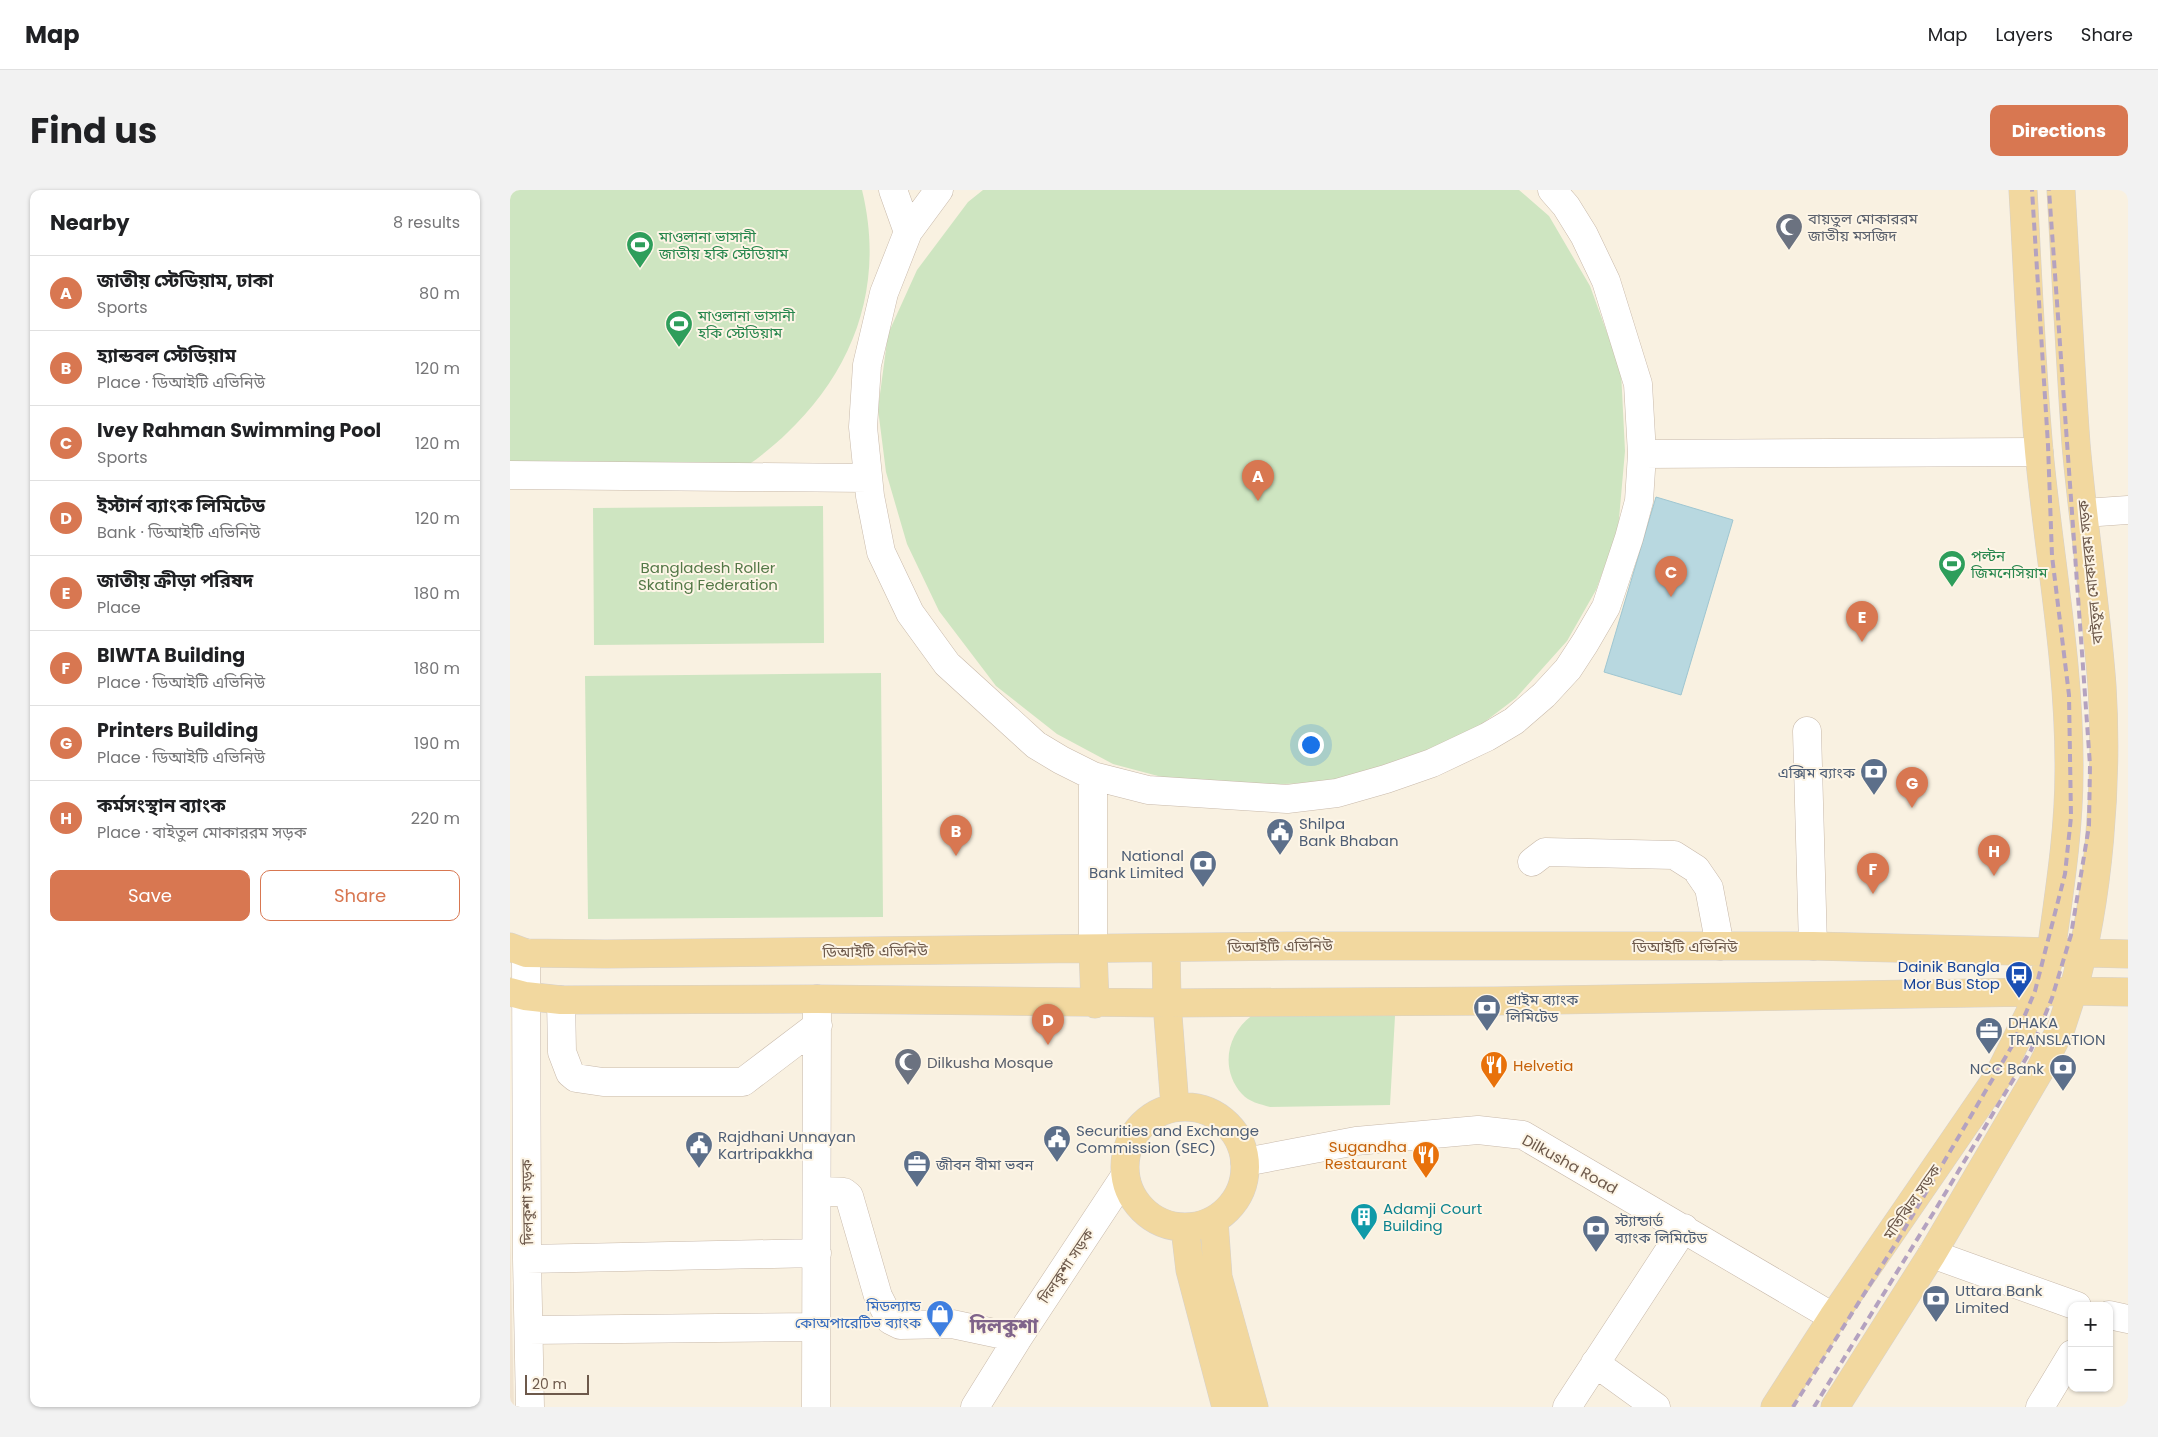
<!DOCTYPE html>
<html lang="en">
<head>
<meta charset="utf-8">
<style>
	:root { --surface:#fff; --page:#f2f2f2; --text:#202124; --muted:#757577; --line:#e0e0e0; --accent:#d87751 }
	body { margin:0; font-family:Poppins,"Noto Sans Bengali",sans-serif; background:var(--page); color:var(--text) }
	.controls { position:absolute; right:15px; bottom:15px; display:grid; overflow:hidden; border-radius:10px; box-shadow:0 1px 4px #0004 }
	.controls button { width:45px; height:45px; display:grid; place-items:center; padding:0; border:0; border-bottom:1px solid var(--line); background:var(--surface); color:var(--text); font:25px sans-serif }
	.scale { position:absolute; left:15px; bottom:12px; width:64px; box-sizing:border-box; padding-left:5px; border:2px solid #6d594b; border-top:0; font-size:14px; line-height:18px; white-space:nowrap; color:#6d594b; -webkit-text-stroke:4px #fdf5e6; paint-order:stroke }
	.you { position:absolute; left:800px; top:554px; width:18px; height:18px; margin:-12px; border:4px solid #fff; border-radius:50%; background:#1a73e8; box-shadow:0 0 0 8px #1a73e833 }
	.badge { display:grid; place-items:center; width:32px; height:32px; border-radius:50%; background:var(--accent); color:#fff; font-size:16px; font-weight:700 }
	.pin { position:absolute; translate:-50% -41px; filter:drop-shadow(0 1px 2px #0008) }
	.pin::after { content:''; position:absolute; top:26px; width:18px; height:15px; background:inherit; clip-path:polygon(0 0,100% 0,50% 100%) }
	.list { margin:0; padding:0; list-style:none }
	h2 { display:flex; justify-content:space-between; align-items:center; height:65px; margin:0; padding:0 20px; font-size:21px }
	h2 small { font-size:16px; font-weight:400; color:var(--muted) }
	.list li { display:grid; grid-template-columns:32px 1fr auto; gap:15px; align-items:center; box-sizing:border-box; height:75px; padding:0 20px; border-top:1px solid var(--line) }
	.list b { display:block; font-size:19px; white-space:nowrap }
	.list p { margin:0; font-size:16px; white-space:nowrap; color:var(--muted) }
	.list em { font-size:16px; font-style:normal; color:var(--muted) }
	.actions { display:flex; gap:10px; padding:15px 20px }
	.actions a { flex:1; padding:11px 0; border:1px solid var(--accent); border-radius:10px; text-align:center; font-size:18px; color:var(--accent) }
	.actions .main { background:var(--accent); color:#fff }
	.map { position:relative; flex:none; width:1618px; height:1217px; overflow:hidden; border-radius:10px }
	header { display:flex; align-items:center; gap:30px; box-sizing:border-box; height:70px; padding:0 25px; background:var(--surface); border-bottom:1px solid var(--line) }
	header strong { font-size:24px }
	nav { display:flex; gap:28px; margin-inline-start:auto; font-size:18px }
	.intro { display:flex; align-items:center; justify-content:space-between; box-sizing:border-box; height:120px; padding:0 30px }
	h1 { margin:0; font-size:35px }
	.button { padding:12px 22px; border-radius:10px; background:var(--accent); color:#fff; font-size:18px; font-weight:700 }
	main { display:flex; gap:30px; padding:0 30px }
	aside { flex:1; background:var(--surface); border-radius:10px; box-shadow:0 1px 4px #0004 }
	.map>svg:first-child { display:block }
	.residential { fill:#f0e3d0 }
	.green { fill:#cee5c1 }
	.water { fill:#b8d8e0; stroke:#9fc6d1 }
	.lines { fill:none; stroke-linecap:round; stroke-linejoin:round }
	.minor-casing { stroke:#c8b9aa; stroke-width:29 }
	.major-casing { stroke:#d6d1cd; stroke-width:29 }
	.minor { stroke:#fff; stroke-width:28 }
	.major { stroke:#f2d89f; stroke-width:28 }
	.rail { stroke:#b4a2c0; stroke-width:4; stroke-dasharray:8 5; stroke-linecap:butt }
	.labels { text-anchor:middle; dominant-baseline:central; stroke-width:4; stroke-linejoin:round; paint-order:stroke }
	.worship-label { font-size:15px; fill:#5b616d; stroke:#fdf5e6; text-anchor:start }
	.leisure-label { font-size:15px; fill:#27864d; stroke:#fdf5e6; text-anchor:start }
	.park-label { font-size:15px; fill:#537847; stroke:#fdf5e6 }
	.street-label { font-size:15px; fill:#6d594b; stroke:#fdf5e6 }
	.service-label { font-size:15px; fill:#4e5e75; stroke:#fdf5e6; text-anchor:start }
	.transit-label { font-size:15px; fill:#164399; stroke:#fdf5e6; text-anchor:end }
	.food-label { font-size:15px; fill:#c56008; stroke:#fdf5e6; text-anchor:start }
	.culture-label { font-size:15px; fill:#0d838f; stroke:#fdf5e6; text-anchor:start }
	.shop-label { font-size:15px; fill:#366cbe; stroke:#fdf5e6; text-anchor:end }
	.district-label { font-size:20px; font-weight:bold; fill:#7f638a; stroke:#fdf5e6 }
</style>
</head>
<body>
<header>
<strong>Map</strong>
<nav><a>Map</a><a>Layers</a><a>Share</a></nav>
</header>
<div class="intro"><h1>Find us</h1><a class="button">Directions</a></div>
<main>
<aside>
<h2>Nearby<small>8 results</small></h2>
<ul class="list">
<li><span class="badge">A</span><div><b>জাতীয় স্টেডিয়াম, ঢাকা</b><p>Sports</p></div><em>80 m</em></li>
<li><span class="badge">B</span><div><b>হ্যান্ডবল স্টেডিয়াম</b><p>Place · ডিআইটি এভিনিউ</p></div><em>120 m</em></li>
<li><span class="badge">C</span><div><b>Ivey Rahman Swimming Pool</b><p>Sports</p></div><em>120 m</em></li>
<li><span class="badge">D</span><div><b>ইস্টার্ন ব্যাংক লিমিটেড</b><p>Bank · ডিআইটি এভিনিউ</p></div><em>120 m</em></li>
<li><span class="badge">E</span><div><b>জাতীয় ক্রীড়া পরিষদ</b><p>Place</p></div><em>180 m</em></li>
<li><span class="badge">F</span><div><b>BIWTA Building</b><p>Place · ডিআইটি এভিনিউ</p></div><em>180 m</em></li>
<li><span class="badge">G</span><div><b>Printers Building</b><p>Place · ডিআইটি এভিনিউ</p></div><em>190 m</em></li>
<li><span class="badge">H</span><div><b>কর্মসংস্থান ব্যাংক</b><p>Place · বাইতুল মোকাররম সড়ক</p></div><em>220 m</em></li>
</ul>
<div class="actions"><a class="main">Save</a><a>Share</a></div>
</aside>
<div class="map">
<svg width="1618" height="1217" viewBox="0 0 1618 1217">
	<rect width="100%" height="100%" fill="#f9f1e1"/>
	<!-- residential -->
	<path class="residential" d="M0,1034L4,1217H0Z"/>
	<!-- green -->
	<path class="green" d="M0,0H352C375,94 345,179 276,244C268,252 238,278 228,280C213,284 180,281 163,281C109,282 54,283 0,283Z
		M473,0H1009L1039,26L1080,96L1111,181L1115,261L1108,340L1086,400L1057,451L1006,508L956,546L902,570L816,593L732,595L663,590L603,574L547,544L486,496L429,421L397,354L376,282L368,219L378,144L407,80L458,12Z
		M313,316L314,453L84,455L83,318Z
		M371,483L373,727L78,729L75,486Z
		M751,820L885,826L880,915L760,917C750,914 739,912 732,904C707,876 719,836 751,820Z"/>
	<!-- water -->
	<path class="water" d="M1146,307L1223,330L1171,505L1094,482Z"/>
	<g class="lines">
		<defs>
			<path id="minor" d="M383,0L398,42
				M429,0L398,42L374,103L357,175L353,237L360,306L371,362L400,423L437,474L526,555L551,570L583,586L638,600L777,609L827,603L876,589L922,573L977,547L1004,531L1034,505L1058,479L1075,453L1096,417L1119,348L1129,311L1132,264L1128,194L1096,91L1074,45L1056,16L1042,0
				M1132,264L1529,262
				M0,285L358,288
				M1574,323L1618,320
				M1297,541L1303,756
				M583,586V759
				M1022,672L1035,662L1164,665L1186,679L1199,698L1210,756
				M16,763L17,1069L20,1217
				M51,810L52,862L60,883L66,888L93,892H233L308,835
				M735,972L846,951L968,940L1013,945L1323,1127
				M307,1001L334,1002L339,1006L368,1106L380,1130L390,1135L442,1134L508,1148
				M1422,1064L1567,1116
				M17,1069L307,1063
				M1599,1125L1618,1129
				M19,1140L305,1137
				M1085,1173L1146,1217
				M306,1217L307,809
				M465,1217L508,1148L615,986
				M1057,1217L1174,1038
				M1530,1217L1562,1164"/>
			<path id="major" d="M1551,0C1556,85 1560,170 1566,254C1573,335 1586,415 1592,496C1598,591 1589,709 1563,801L1530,802L1541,762L1618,764
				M0,757L16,763L96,764L777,756H1303L1541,762C1549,703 1559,642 1559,582C1560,474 1539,368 1529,261C1521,174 1518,87 1513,0
				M656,758L657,813L665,917
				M583,759L585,814
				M0,802L15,806L51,810L307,809L657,813L986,811L1530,802L1489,885L1323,1127L1265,1217
				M615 977a60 60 0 1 1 120 0a60 60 0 1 1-120 0Z
				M704,1031L708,1087L744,1217
				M675,1038L680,1080L716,1217
				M1325,1217L1422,1064L1529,882L1551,838L1563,801L1618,802"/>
		</defs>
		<!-- minor casing -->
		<use href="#minor" class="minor-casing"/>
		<!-- major casing -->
		<use href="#major" class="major-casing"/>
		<!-- minor -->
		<use href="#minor" class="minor"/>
		<!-- major -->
		<use href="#major" class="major"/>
		<!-- rail -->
		<path class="rail" d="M1283,1217L1388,1050L1502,856L1525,801L1555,684L1561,627L1559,505L1542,366L1538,255L1522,0
			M1304,1217L1427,1017L1521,860L1542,808L1561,745L1579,636L1580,575L1539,0"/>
	</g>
	<!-- icons -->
	<defs>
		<symbol id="mosque-pin" viewBox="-11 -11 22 30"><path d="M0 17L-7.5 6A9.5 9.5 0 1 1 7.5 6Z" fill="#6b7280" stroke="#fdf5e6"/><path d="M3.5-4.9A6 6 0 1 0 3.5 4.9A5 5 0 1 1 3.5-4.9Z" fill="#fff"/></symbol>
		<symbol id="stadium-pin" viewBox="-11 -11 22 30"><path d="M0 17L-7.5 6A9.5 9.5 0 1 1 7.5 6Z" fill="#2e9e5b" stroke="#fdf5e6"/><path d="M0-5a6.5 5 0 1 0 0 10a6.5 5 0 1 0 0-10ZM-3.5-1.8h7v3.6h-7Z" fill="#fff"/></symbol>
		<symbol id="bank-pin" viewBox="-11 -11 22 30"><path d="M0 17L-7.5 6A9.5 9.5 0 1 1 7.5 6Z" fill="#5c6f8a" stroke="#fdf5e6"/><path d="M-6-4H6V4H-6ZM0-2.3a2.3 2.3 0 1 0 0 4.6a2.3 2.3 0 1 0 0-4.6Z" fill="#fff"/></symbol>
		<symbol id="civic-pin" viewBox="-11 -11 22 30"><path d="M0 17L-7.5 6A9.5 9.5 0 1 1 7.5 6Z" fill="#5c6f8a" stroke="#fdf5e6"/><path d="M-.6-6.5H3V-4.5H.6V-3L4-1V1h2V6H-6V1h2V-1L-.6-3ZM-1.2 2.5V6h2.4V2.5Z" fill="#fff"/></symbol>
		<symbol id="bus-pin" viewBox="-11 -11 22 30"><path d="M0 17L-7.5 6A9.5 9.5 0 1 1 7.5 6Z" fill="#1a4fb4" stroke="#fdf5e6"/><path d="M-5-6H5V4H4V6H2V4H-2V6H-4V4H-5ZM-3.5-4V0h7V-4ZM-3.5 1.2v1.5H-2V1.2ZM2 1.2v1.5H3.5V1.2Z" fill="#fff"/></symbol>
		<symbol id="office-pin" viewBox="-11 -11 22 30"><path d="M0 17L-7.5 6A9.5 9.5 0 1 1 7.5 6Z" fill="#5c6f8a" stroke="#fdf5e6"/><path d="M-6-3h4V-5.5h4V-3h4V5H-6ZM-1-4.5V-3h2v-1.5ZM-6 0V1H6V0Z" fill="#fff"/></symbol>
		<symbol id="restaurant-pin" viewBox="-11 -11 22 30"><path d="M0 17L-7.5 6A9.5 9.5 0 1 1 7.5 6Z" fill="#e8710a" stroke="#fdf5e6"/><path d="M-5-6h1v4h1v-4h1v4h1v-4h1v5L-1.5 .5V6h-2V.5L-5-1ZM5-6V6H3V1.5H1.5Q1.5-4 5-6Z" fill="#fff"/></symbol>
		<symbol id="building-pin" viewBox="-11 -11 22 30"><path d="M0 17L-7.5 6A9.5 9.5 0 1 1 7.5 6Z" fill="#0f9aa8" stroke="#fdf5e6"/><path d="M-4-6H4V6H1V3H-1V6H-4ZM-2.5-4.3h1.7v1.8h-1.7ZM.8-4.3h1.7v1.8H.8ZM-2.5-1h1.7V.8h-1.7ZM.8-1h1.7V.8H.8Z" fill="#fff"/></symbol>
		<symbol id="shop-pin" viewBox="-11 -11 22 30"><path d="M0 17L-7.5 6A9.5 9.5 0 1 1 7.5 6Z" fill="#3f7fe0" stroke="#fdf5e6"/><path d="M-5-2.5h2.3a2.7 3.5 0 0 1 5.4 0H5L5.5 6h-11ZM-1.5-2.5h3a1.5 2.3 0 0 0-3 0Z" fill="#fff"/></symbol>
	</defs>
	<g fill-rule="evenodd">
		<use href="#mosque-pin" x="1263" y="21" width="32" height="43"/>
		<use href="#stadium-pin" x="114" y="39" width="32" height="43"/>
		<use href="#stadium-pin" x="153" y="118" width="32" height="43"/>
		<use href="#stadium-pin" x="1426" y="358" width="32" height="43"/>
		<use href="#bank-pin" x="1348" y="566" width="32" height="43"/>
		<use href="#civic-pin" x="754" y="626" width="32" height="43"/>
		<use href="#bank-pin" x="677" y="658" width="32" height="43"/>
		<use href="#bus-pin" x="1493" y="769" width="32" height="43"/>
		<use href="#bank-pin" x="961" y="802" width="32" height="43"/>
		<use href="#office-pin" x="1463" y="825" width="32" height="43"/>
		<use href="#mosque-pin" x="382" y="856" width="32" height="43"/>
		<use href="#restaurant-pin" x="968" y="859" width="32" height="43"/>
		<use href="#bank-pin" x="1537" y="862" width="32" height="43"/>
		<use href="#civic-pin" x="531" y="933" width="32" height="43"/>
		<use href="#civic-pin" x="173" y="939" width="32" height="43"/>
		<use href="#restaurant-pin" x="900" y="949" width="32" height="43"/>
		<use href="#office-pin" x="391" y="958" width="32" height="43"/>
		<use href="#building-pin" x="838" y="1011" width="32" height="43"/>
		<use href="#bank-pin" x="1070" y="1023" width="32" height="43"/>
		<use href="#bank-pin" x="1410" y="1093" width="32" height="43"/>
		<use href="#shop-pin" x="414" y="1108" width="32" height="43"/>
	</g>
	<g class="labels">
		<!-- worship labels -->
		<g class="worship-label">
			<text x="1298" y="28">বায়তুল মোকাররম<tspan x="1298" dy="17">জাতীয় মসজিদ</tspan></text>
			<text x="417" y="872">Dilkusha Mosque</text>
		</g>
		<!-- leisure labels -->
		<g class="leisure-label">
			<text x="149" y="46">মাওলানা ভাসানী<tspan x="149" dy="17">জাতীয় হকি স্টেডিয়াম</tspan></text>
			<text x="188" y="125">মাওলানা ভাসানী<tspan x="188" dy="17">হকি স্টেডিয়াম</tspan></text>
			<text x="1461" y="365">পল্টন<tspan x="1461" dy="17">জিমনেসিয়াম</tspan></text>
		</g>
		<!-- park labels -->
		<g class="park-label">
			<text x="198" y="377">Bangladesh Roller<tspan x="198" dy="17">Skating Federation</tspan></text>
		</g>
		<!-- street labels -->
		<g class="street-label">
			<text transform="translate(1580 382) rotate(-96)">বাইতুল মোকাররম সড়ক</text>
			<text transform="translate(770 756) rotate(-1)">ডিআইটি এভিনিউ</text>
			<text x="1175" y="756">ডিআইটি এভিনিউ</text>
			<text transform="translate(365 761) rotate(-1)">ডিআইটি এভিনিউ</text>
			<text transform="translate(1060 974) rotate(29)">Dilkusha Road</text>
			<text transform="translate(17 1012) rotate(-91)">দিলকুশা সড়ক</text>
			<text transform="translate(1402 1012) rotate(-55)">মতিঝিল সড়ক</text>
			<text transform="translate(556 1076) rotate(-56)">দিলকুশা সড়ক</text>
		</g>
		<!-- service labels -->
		<g class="service-label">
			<text x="1345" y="582" text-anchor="end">এক্সিম ব্যাংক</text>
			<text x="789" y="633">Shilpa<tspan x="789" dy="17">Bank Bhaban</tspan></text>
			<text x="674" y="665" text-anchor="end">National<tspan x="674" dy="17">Bank Limited</tspan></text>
			<text x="996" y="809">প্রাইম ব্যাংক<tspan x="996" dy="17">লিমিটেড</tspan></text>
			<text x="1498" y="832">DHAKA<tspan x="1498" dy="17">TRANSLATION</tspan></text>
			<text x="1534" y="878" text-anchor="end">NCC Bank</text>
			<text x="566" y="940">Securities and Exchange<tspan x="566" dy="17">Commission (SEC)</tspan></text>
			<text x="208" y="946">Rajdhani Unnayan<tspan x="208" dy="17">Kartripakkha</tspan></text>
			<text x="426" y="974">জীবন বীমা ভবন</text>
			<text x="1105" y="1030">স্ট্যান্ডার্ড<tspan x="1105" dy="17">ব্যাংক লিমিটেড</tspan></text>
			<text x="1445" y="1100">Uttara Bank<tspan x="1445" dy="17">Limited</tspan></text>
		</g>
		<!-- transit labels -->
		<g class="transit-label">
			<text x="1490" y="776">Dainik Bangla<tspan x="1490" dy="17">Mor Bus Stop</tspan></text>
		</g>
		<!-- food labels -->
		<g class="food-label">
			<text x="1003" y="875">Helvetia</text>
			<text x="897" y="956" text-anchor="end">Sugandha<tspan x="897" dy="17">Restaurant</tspan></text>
		</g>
		<!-- culture labels -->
		<g class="culture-label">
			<text x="873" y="1018">Adamji Court<tspan x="873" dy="17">Building</tspan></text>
		</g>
		<!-- shop labels -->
		<g class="shop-label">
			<text x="411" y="1115">মিডল্যান্ড<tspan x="411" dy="17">কোঅপারেটিভ ব্যাংক</tspan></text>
		</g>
		<!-- district labels -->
		<g class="district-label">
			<text x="494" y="1136">দিলকুশা</text>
		</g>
	</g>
</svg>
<div class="controls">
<button>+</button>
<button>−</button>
</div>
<div class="scale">20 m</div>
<div class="you"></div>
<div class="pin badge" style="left:748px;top:311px">A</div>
<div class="pin badge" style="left:446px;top:666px">B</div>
<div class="pin badge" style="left:1161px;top:407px">C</div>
<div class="pin badge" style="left:538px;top:855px">D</div>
<div class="pin badge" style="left:1352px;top:452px">E</div>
<div class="pin badge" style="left:1363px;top:704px">F</div>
<div class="pin badge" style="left:1402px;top:618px">G</div>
<div class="pin badge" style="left:1484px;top:686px">H</div>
</div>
</main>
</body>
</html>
